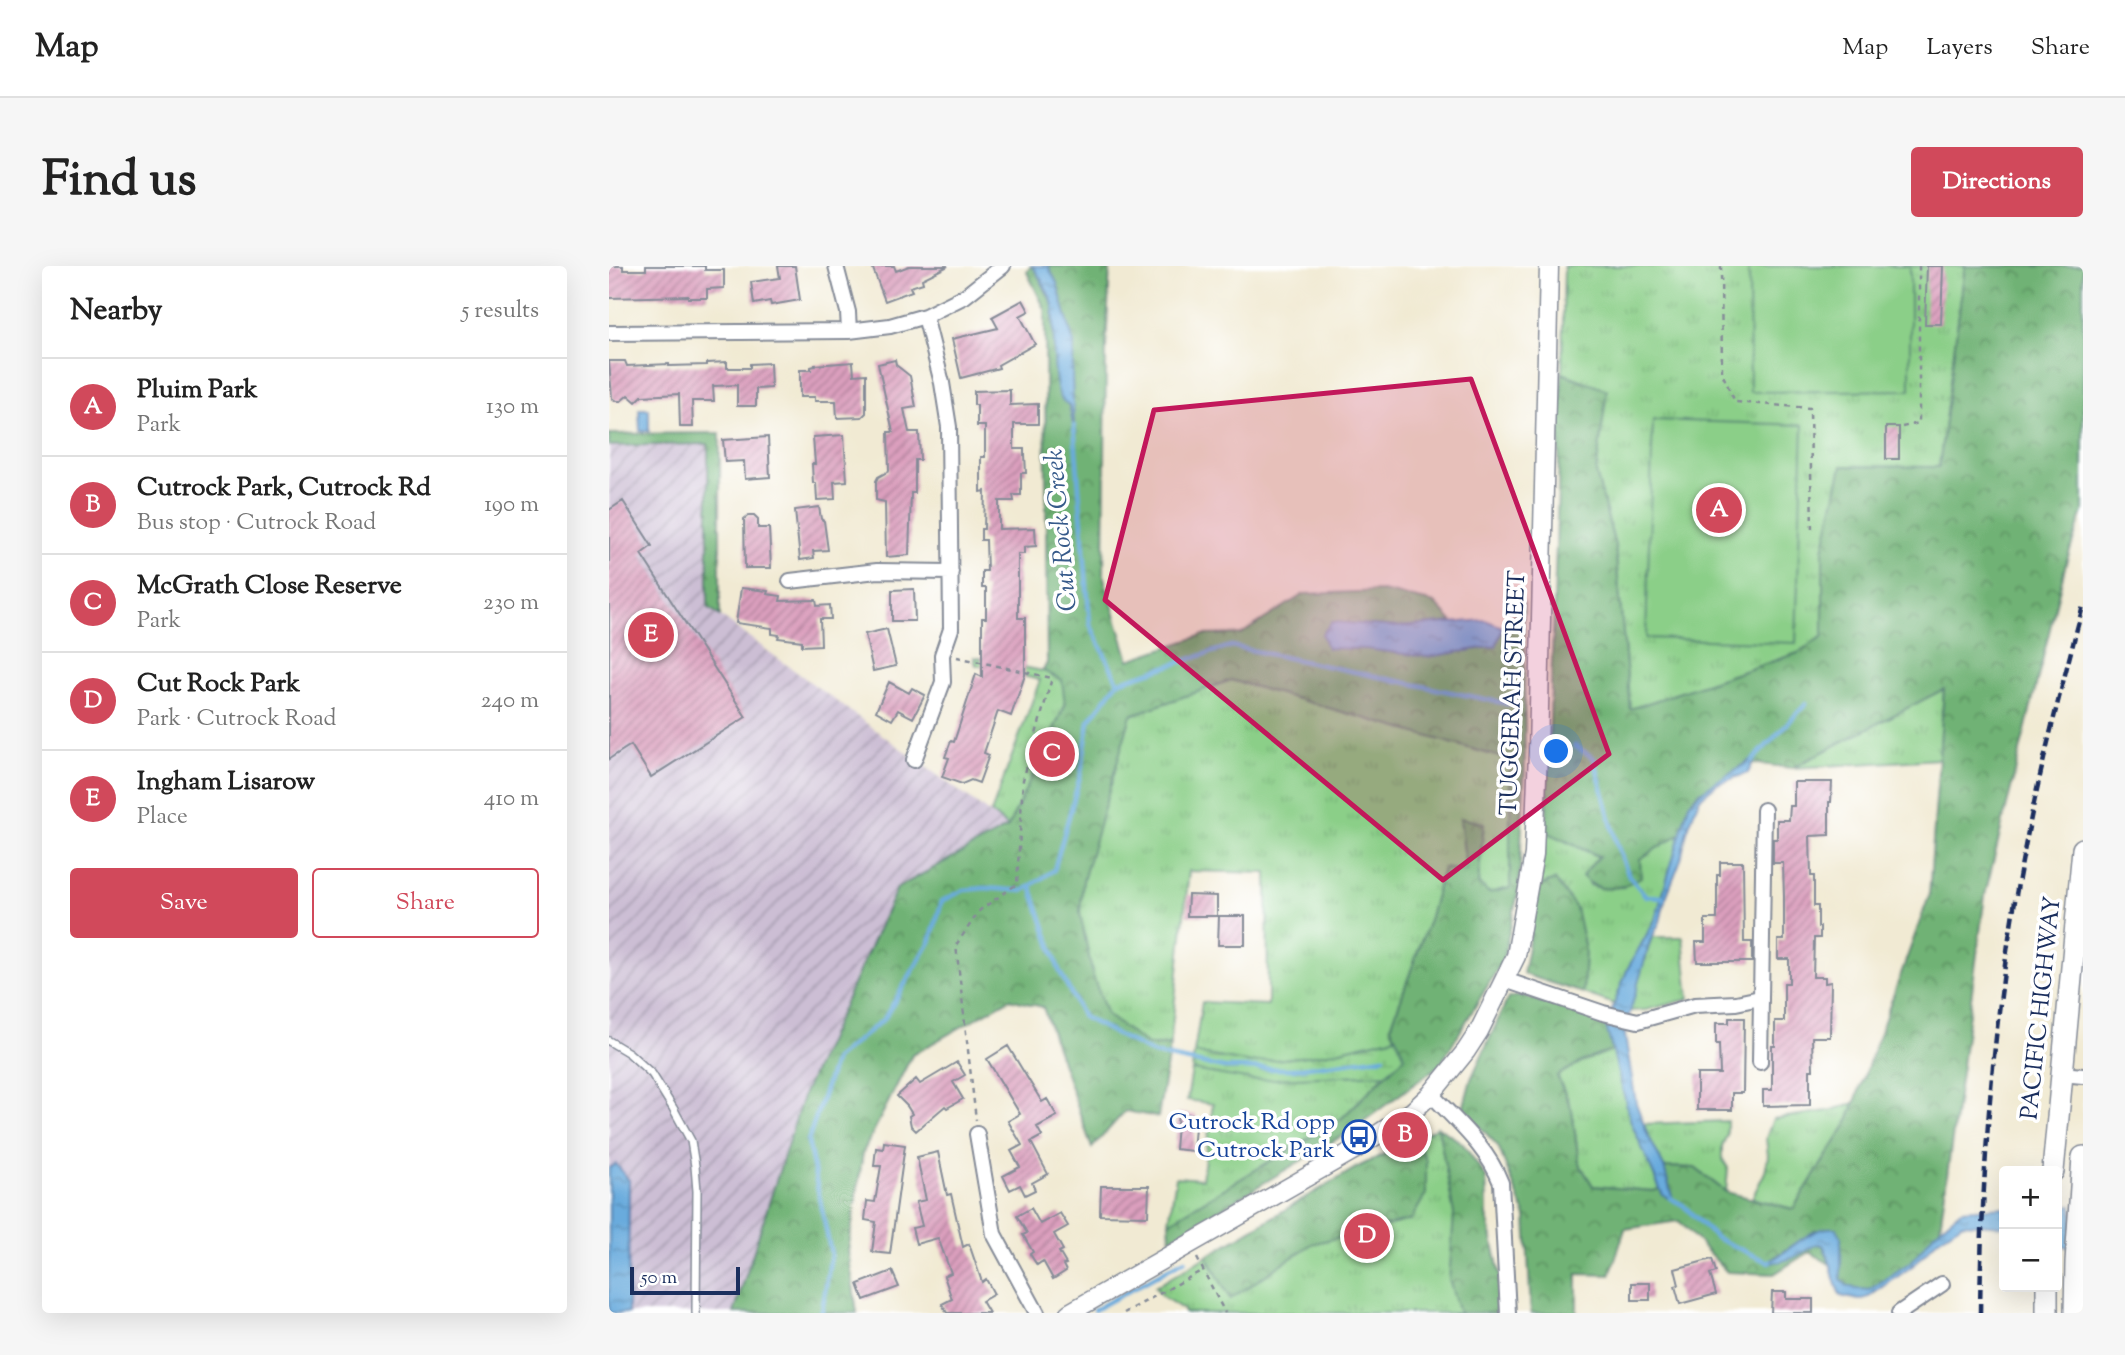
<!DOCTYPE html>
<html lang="en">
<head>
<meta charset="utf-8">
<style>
	:root { --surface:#fff; --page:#f6f6f6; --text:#222; --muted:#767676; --line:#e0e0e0; --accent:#d1495b }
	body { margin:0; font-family:"Sorts Mill Goudy",serif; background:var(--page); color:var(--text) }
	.controls { position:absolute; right:21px; bottom:21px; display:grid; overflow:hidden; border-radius:7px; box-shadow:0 7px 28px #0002 }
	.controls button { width:63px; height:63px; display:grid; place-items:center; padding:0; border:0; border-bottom:2px solid var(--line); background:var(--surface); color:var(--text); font:35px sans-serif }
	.scale { position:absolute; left:21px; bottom:18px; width:110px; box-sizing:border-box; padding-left:7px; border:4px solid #1b2f5e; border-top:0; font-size:19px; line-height:24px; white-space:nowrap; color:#1b2f5e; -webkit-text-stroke:5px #fff; paint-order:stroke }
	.you { position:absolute; left:948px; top:486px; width:24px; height:24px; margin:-18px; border:5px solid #fff; border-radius:50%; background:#1a73e8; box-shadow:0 0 0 10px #1a73e833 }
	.badge { display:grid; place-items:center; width:46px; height:46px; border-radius:50%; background:var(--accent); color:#fff; font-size:23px; font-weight:700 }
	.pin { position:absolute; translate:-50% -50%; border:4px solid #fff; box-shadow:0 2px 7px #0006 }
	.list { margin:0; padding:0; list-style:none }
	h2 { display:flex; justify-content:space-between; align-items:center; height:91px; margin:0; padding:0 28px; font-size:30px }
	h2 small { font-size:23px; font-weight:400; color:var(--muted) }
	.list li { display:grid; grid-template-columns:46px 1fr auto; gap:21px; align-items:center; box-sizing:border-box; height:98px; padding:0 28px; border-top:2px solid var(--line) }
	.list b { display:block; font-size:26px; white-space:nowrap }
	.list p { margin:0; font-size:23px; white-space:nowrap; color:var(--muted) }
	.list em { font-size:23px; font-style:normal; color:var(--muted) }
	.actions { display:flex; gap:14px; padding:21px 28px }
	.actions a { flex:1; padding:16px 0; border:2px solid var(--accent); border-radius:7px; text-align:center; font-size:24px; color:var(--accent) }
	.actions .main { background:var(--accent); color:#fff }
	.map { position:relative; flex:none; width:1474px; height:1047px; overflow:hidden; border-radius:7px }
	header { display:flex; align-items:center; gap:42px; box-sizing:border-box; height:98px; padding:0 35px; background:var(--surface); border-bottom:2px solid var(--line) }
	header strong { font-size:33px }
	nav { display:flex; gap:38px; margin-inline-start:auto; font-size:24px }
	.intro { display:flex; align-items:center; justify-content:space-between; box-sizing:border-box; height:168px; padding:0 42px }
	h1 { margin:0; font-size:49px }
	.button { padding:18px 32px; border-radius:7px; background:var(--accent); color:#fff; font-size:24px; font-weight:700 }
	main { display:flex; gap:42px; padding:0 42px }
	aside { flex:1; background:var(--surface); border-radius:7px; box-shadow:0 7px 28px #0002 }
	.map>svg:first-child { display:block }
	.industrial { fill:url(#industrial-furrows) }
	.grass { fill:url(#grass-tufts); stroke:#537f73; stroke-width:2 }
	.forest { fill:url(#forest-crowns); stroke:#467069; stroke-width:2 }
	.wetland { fill:url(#wetland-marsh); stroke:#537f73; stroke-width:2 }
	.pitch { fill:#8bcf88; stroke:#537f73; stroke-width:2 }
	.water { fill:url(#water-ripples); stroke:#426d9e; stroke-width:2 }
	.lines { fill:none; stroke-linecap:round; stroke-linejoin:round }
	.stream { stroke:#69abdd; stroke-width:4.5 }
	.building { fill:url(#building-hatch) }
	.service-casing { stroke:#868c98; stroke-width:10 }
	.minor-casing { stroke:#868c98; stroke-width:18 }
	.tertiary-casing { stroke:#868c98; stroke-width:21 }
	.primary-casing { stroke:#868c98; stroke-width:24 }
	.path { stroke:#868c98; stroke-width:2.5; stroke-dasharray:5 5; stroke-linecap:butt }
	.service { stroke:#fff; stroke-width:7 }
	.minor { stroke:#fff; stroke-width:14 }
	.tertiary { stroke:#fff; stroke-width:18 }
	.primary { stroke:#fff; stroke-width:21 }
	.rail { stroke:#1b2f5e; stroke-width:4.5; stroke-dasharray:10 5; stroke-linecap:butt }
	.marked { fill:#c2185b; fill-opacity:0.2; stroke:#c2185b; stroke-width:5; stroke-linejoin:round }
	.labels { text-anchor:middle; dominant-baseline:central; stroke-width:7; stroke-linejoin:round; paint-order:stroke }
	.street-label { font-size:24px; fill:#1b2f5e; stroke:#fff }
	.transit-label { font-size:24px; fill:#164399; stroke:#fff; text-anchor:end }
	.water-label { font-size:26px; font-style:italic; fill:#365a8a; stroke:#fff }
</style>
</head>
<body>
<header>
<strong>Map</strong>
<nav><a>Map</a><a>Layers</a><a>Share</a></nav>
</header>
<div class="intro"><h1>Find us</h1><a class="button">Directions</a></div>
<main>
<aside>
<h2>Nearby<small>5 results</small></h2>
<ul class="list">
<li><span class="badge">A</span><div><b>Pluim Park</b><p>Park</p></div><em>130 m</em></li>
<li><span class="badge">B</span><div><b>Cutrock Park, Cutrock Rd</b><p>Bus stop · Cutrock Road</p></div><em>190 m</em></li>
<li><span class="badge">C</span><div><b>McGrath Close Reserve</b><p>Park</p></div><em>230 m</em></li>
<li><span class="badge">D</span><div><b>Cut Rock Park</b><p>Park · Cutrock Road</p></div><em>240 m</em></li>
<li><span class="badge">E</span><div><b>Ingham Lisarow</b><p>Place</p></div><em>410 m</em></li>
</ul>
<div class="actions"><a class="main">Save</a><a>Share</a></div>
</aside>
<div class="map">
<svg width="1474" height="1047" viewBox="0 0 1474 1047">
	<defs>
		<pattern id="industrial-furrows" width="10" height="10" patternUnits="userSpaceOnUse" patternTransform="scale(1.75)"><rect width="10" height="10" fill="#ccbed4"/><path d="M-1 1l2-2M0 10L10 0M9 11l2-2" fill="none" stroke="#a59baf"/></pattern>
		<pattern id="grass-tufts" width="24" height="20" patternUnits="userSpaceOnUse" patternTransform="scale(1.75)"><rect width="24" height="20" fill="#8bcf88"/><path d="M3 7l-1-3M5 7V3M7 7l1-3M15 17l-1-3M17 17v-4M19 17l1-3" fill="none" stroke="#77b278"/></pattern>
		<pattern id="forest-crowns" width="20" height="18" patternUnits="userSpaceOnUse" patternTransform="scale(1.75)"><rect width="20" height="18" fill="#70b274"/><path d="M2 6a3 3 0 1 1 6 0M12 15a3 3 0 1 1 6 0" fill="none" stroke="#5b9162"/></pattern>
		<pattern id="wetland-marsh" width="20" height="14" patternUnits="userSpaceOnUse" patternTransform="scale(1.75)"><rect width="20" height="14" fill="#8bcf88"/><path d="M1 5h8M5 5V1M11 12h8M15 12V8" fill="none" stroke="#77b278"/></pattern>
		<pattern id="water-ripples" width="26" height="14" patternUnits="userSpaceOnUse" patternTransform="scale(1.75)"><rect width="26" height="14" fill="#69abdd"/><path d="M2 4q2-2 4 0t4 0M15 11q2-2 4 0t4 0" fill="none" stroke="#568cb6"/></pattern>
		<pattern id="building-hatch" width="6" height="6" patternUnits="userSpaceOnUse" patternTransform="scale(1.75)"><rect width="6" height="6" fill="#db9fbd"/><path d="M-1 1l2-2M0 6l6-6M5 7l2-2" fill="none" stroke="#b1829d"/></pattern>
	</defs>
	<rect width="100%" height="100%" fill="#fff"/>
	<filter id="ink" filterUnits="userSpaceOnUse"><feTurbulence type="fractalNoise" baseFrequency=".0143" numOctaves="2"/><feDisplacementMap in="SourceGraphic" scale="14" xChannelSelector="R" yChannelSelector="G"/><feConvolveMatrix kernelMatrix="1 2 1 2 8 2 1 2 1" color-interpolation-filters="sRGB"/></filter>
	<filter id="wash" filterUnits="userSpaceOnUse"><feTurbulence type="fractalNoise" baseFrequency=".00686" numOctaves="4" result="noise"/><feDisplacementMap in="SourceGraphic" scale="28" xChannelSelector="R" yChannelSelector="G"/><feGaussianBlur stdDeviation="1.57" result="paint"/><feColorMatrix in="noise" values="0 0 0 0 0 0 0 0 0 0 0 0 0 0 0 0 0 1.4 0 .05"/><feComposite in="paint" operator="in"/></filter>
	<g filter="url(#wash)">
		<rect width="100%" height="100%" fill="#f1ead3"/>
		<!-- industrial -->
		<path class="industrial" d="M99,178V341L399,561L263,803L188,1047H0V180Z"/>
		<!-- grass -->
		<path class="grass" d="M422,0H479L482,586L522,449L622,414L901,493V622L880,627L869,617L875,558L857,606L834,603L821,651L782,761L787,771L715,788L642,797L585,787L593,736L659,739L658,607L580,605L561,779H538L497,749L482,705L483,882L434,741L401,733L303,789L254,886L239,985L248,1047H188L263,803L399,561L382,547L431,414L367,399L365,391L434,405L438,397L436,43L418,6Z
			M955,0H1356L1330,202L1214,284V370L1189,387L1021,443L1006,280L987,207L997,124L953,107Z
			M1335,422L1330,493L1183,502Z
			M937,566L990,591L980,619L992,622L1015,621L1030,593L1072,567L1046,654L1019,702L1005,738L974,727L976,683L946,614L930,620Z
			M1043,671H1074L1080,733L1037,744L1020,745Z
			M1004,784L1022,856L1051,923L1044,925L984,920L970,897L963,844L948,809L974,795Z
			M583,804L643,813L777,808L733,852L560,956L567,911L593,913L604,838L578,834Z
			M1246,837L1238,858L1184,943L1143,932L1156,906L1159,890L1157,872L1164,853L1219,845Z
			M1118,855V869L1113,880V892L1119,902L1117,926L1086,902L1055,901L1034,858Z
			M829,861L853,877L877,911L878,949L892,1015L887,1047H575V1044L553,1030L546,1021L747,902Z"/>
		<!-- forest -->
		<path class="forest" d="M422,0L426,3L444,39L445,82L465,161L463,112L465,78L448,17L439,0H501L497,82L495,312L520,394L594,369L632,368L695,328L774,325L826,337L844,356L789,361L723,356L718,382L887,380L894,361L915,337L916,498L910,623L894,694L831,799L740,866L561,973L560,956L733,852L795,791L782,761L821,651L834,602L857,605L851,552L875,557L869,617L880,627L901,622V494L622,414L522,449L474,615L471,647L484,710L498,749L538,779H561L549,851L516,845L483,882L434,741L401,733L303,789L254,886L239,985L248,1047H125L195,827L288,622L399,561L456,439L453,414L434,405L438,397L436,43L418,6Z
			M1356,0H1474V245L1457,297L1376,629L1331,962L1303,995L1260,1024L1247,1023L1237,1019L1232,1013L1231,992L1207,964L1160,995L1208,978L1214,979L1221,998L1200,986L1165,1008L1118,1006L1070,955L1016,963L1001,1009L968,1008V1047H922L917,951L889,880L854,843L862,813L899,732L913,729L932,736L959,742L997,760L1004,784L974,795L948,810L963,844L970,897L984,920L1044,925L1051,923L1054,929L1064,935L1055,901L1086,902L1117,926L1184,943L1238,858L1320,630L1335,423L1183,502L1143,497L1145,492L1088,528L1080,538L1072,567L1031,593L1032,611C1012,623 990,630 973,610L990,590L937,566L953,107L998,124L987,207L1006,280L1021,443L1189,387L1214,370V284L1233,200L1330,201Z
			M111,167V350L99,341V178L0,180V168Z
			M946,614L967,642L976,683L974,727L914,708L930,620Z
			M829,861L853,877L877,911L878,949L892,1015L887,1047H850L840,1014L845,948Z
			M807,873L817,894V928L802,954L703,978L621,1033L598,990L747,902Z"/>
		<!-- wetland -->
		<path class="wetland" d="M787,771L796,791L777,808L643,814L583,804L585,787L642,797L715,788Z"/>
		<!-- pitch -->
		<path class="pitch" d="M1140,0H1301V124L1141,126Z
			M1044,154L1194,159L1187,377L1037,372Z"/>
		<!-- water -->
		<path class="water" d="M423,0H439L448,17L465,78L463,112L465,164L461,142L459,138C438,132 448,58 444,39C441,29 430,8 423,0Z
			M30,143H40V165H31Z
			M876,354L894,361L887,380L819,391L757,383L718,382L713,368L723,356L789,361Z
			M1147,490L1139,507L1108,518L1090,533L1078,565L1072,593L1056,634L1051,656L1041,675L1017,760L1016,770L1027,837L1038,867L1055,901L1064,935L1054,929L1051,923L1022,856L997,760L1019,702L1046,654L1080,538C1098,516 1125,508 1147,490Z
			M7,898L20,914L19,1047H0V902Z
			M1448,940H1463L1465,984L1448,977Z
			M1395,941V960L1354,957L1328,974L1306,998L1260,1031L1250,1034L1232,1030C1222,1014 1224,995 1214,979L1208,978C1192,987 1178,998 1159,996C1181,986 1201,959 1227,962L1232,970V1013L1237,1019L1247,1023L1260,1024L1303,995L1325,967L1352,944Z"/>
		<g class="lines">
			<!-- stream -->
			<path class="stream" d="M465,160L481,358L509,416L622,380L899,438
				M966,480L985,492L1008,579L1020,610L1037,630L1054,631V633
				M1143,495L1197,438
				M422,620L450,704L474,751L545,788L615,802L683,803L775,791
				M1061,932L1074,939L1107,972L1159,996L1161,995
				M485,1044L576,994
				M211,1047L213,1045L222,988L199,875L226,793L275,753L321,676L333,635L355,624L376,622L414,625L445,604L472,507L480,455L509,416"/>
		</g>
		<g id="blocks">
			<!-- building -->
			<path class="building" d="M0,0H14V4H37V0H96V4H115V22L98,23V32H79V30L0,32Z
				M169,0H186L191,34L162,39L161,35L145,38L142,16L171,12Z
				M263,0H285L287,5L300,0H339L313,13L314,17L301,21L303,25L276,35Z
				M1318,0H1334L1332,58H1316Z
				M414,34L420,45L411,50L426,78L389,99L390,102L352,112L343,73L389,62L383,51Z
				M286,94L287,99L301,110L307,141L295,143L300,166H310L311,194H306V227H302L300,289L277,291L276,236L267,234V215L269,211L280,205L279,166H284L269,98Z
				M0,95H16L18,100L60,98V100L98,99V97L118,96V102H141V98L161,97L162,122L147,123V140H128V119L104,120L105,135H83L84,161H71L70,128L33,130L27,136L19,129L12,135H7L3,132Z
				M244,96L245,109L257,108V147L253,151L228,152L227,135H206V131H191V104H202V101L206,100V99Z
				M401,124V139L429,138V158H405V183H415V189H416L417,207H412V229H404L405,235H390V263L426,262L427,280L415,281V288H409V352H416V409L402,450L389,445L375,487L380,489L370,517L362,514L353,518L333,511L340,492L336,491L342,475L345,476L367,408L373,411V352H377V322H373V305H378L377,274H372V263H375L376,225L372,226V191H376V160H368V139H365V125Z
				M1277,161H1290V193H1277Z
				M235,169L238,215L225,216L226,233L208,234L207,217H204L203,198H206L204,171Z
				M159,171L161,211L136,213L135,195L116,196L114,174Z
				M14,235L43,280L32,288L137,451L42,511L22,479L0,493V244Z
				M210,241L212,253L215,255L219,284L204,285L205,292L191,294L186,244Z
				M140,249H145L149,253V262H160L162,302H136L135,253Z
				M132,322L159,325L158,328L172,330L171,335L207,334L208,340L221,339L222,353H211L212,379L193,380V375L169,372L170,369L163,368V362L127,357Z
				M305,323L306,355H283V324Z
				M278,363L287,400L264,405L256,368Z
				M280,416L300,427L303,422L316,429L304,452L289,444L283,454L267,445Z
				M1185,516H1223L1222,536H1220V569L1201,570L1202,610H1205V640H1209V661H1211V672H1205L1204,711H1216V717L1222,716L1221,771H1203L1204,804H1201V839L1154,840V824H1163V780H1166V755H1175V717H1180V693H1169V674H1175V631L1174,597H1164V573H1168V554H1180L1181,540H1185Z
				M1111,596H1134L1135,676H1143V696H1088L1087,676H1096V653H1108V609H1111Z
				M579,629L608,630V650H578Z
				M610,650H636V679H609Z
				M1120,752H1135L1134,827H1123V844H1088V808H1111L1110,778H1107V757H1120Z
				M399,780L433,836L438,833L448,850L428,861L433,870L422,876L439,908L423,917L426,924L416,929L411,919L401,924L394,910L411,901L402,885L413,879L399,855L411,848L378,793Z
				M348,796L356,809L344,816L354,833L338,842L336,840L307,865L302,860L300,850L303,848L298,840L288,830L307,813L311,818Z
				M569,847L587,849L584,885L566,883Z
				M275,876L296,879L281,988L263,986L267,956L256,954L258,935L266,936L272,900H265L267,882L274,883Z
				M329,886L338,929L342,928L354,981L360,978L373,1016L377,1013L385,1028L373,1035L380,1047H338L333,1038L343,1033L335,1010L342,1007L329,972L307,978L303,962L313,960L307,936L317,934L308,891Z
				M492,920H540L539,950L491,949Z
				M422,942L431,958L451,947L459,960L445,968L454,984L450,986L457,998L454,999L457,1005L444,1013L434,995L428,999L421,988L424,986L414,969L418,967L408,950Z
				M1103,993L1107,1006L1101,1008L1107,1028L1071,1038L1066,1020L1070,1019L1066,1003Z
				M283,1005L290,1021L255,1034L249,1018Z
				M1023,1017H1041V1034H1023Z
				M1163,1026H1177V1033H1204V1047H1162Z"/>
		</g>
	</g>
	<g filter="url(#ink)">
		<use href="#blocks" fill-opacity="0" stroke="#868c98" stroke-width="2"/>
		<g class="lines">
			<defs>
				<path id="service" d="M0,775L20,787L43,808L64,842L82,875L86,900L88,925L87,1047"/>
				<path id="minor" d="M227,0L239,46L240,65
					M0,67L240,65L281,60L316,50L356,30L394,0
					M181,315L268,305L342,306
					M305,494L334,416L333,389L342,363L340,161L333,117L316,50
					M896,714L994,747L1029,755L1086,739L1127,737L1151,732
					M1151,796L1155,544
					M1452,808L1474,810
					M822,828C848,856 878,881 892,917L899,1047
					M368,868L385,968L428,1047
					M1290,1047L1333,1018"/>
				<path id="tertiary" d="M460,1047L745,884L804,845L822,828L857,785L870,765L907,690L925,588L929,485L940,0"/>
				<path id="primary" d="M1444,905L1474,583
					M1438,1047V1021
					M1466,1047L1467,996L1474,891"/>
			</defs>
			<!-- service casing -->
			<use href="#service" class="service-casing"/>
			<!-- minor casing -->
			<use href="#minor" class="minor-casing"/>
			<!-- tertiary casing -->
			<use href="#tertiary" class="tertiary-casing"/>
			<!-- primary casing -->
			<use href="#primary" class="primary-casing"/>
			<!-- path -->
			<path class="path" d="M1112,0L1113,107L1126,136L1201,142L1203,268
				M1293,161L1310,157V0
				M348,391L443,412L414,514L408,618L371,644L347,679L367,854
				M588,992L616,1047
				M515,1047L594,1004"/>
			<!-- service -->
			<use href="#service" class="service"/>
			<!-- minor -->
			<use href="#minor" class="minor"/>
			<!-- tertiary -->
			<use href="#tertiary" class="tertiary"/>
			<!-- primary -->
			<use href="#primary" class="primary"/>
			<!-- rail -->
			<path class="rail" d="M1371,1047C1373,883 1387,717 1421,556C1436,483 1455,412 1474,340"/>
		</g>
	</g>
	<!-- marked area -->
	<path class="marked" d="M862,113L1000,488L834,614L496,334L545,144Z"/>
	<!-- icons -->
	<defs>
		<symbol id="bus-ring" viewBox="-11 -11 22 22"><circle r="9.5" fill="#fff" stroke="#1a4fb4" stroke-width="1.5"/><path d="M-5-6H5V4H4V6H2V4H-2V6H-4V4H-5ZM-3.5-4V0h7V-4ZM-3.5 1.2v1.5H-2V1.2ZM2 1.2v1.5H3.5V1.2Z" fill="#1a4fb4"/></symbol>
	</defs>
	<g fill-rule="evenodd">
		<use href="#bus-ring" x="731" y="852" width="38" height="38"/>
	</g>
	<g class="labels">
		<!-- street labels -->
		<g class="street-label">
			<text transform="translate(905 427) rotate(-88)">TUGGERAH STREET</text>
			<text transform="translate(1433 742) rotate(-84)">PACIFIC HIGHWAY</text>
		</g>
		<!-- transit labels -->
		<g class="transit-label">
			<text x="726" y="857">Cutrock Rd opp<tspan x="726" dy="28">Cutrock Park</tspan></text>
		</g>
		<!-- water labels -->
		<g class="water-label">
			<text transform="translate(453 264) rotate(-95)">Cut Rock Creek</text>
		</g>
	</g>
</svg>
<div class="controls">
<button>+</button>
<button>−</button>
</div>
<div class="scale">50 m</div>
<div class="you"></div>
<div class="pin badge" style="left:1110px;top:244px">A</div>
<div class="pin badge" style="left:796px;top:869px">B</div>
<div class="pin badge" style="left:443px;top:488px">C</div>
<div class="pin badge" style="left:758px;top:970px">D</div>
<div class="pin badge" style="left:42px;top:369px">E</div>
</div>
</main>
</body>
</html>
